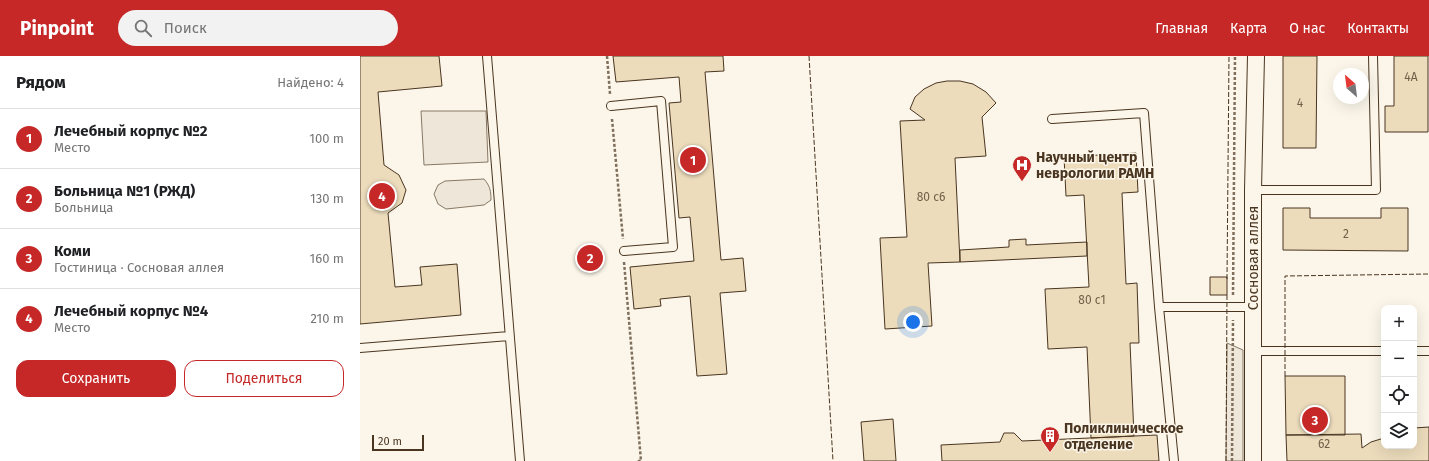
<!DOCTYPE html>
<html lang="ru">
<head>
<meta charset="utf-8">
<style>
	:root { --surface:#fff; --page:#f2f2f2; --text:#202124; --muted:#757577; --line:#e0e0e0; --accent:#c62828 }
	body { margin:0; font-family:"Fira Sans",sans-serif; background:var(--page); color:var(--text) }
	.controls { position:absolute; right:12px; bottom:12px; display:grid; overflow:hidden; border-radius:8px; box-shadow:0 4px 16px #0002 }
	.controls button { width:36px; height:36px; display:grid; place-items:center; padding:0; border:0; border-bottom:1px solid var(--line); background:var(--surface); color:var(--text); font:20px sans-serif }
	.compass { position:absolute; left:973px; top:12px; width:36px; height:36px; border-radius:50%; background:var(--surface); box-shadow:0 4px 16px #0002; rotate:332deg }
	.scale { position:absolute; left:12px; bottom:10px; width:52px; box-sizing:border-box; padding-left:4px; border:2px solid #4a3520; border-top:0; font-size:11px; line-height:14px; white-space:nowrap; color:#4a3520; -webkit-text-stroke:3px #fbf6e9; paint-order:stroke }
	.you { position:absolute; left:553px; top:266px; width:14px; height:14px; margin:-10px; border:3px solid #fff; border-radius:50%; background:#1a73e8; box-shadow:0 0 0 6px #1a73e833 }
	.badge { display:grid; place-items:center; width:26px; height:26px; border-radius:50%; background:var(--accent); color:#fff; font-size:13px; font-weight:700 }
	.pin { position:absolute; translate:-50% -50%; border:2px solid #fff; box-shadow:0 1px 4px #0006 }
	.list { margin:0; padding:0; list-style:none }
	h2 { display:flex; justify-content:space-between; align-items:center; height:52px; margin:0; padding:0 16px; font-size:17px }
	h2 small { font-size:13px; font-weight:400; color:var(--muted) }
	.list li { display:grid; grid-template-columns:26px 1fr auto; gap:12px; align-items:center; box-sizing:border-box; height:60px; padding:0 16px; border-top:1px solid var(--line) }
	.list b { display:block; font-size:15px; white-space:nowrap }
	.list p { margin:0; font-size:13px; white-space:nowrap; color:var(--muted) }
	.list em { font-size:13px; font-style:normal; color:var(--muted) }
	.actions { display:flex; gap:8px; padding:12px 16px }
	.actions a { flex:1; padding:9px 0; border:1px solid var(--accent); border-radius:12px; text-align:center; font-size:14px; color:var(--accent) }
	.actions .main { background:var(--accent); color:#fff }
	.icon { flex:none; width:22px; height:22px; fill:none; stroke:currentColor; stroke-width:2; stroke-linecap:round; stroke-linejoin:round }
	.map { position:relative; flex:none; width:1069px; height:405px; overflow:hidden }
	header { display:flex; align-items:center; gap:24px; box-sizing:border-box; height:56px; padding:0 20px; background:var(--accent); color:#fff }
	header strong { font-size:19px }
	nav { display:flex; gap:22px; margin-inline-start:auto; font-size:14px }
	.search { width:280px; height:36px; background:var(--page); display:flex; align-items:center; gap:10px; box-sizing:border-box; padding:0 14px; border-radius:22px; color:var(--muted); font-size:15px }
	main { display:flex }
	aside { flex:1; background:var(--surface) }
	.map>svg:first-child { display:block }
	.green { fill:#ede6d9; stroke:#887966 }
	.building { fill:#ecdcbc; stroke:#4a3520 }
	.lines { fill:none; stroke-linecap:round; stroke-linejoin:round }
	.lane-casing { stroke:#4a3520; stroke-width:10 }
	.street-casing { stroke:#4a3520; stroke-width:18 }
	.path { stroke:#7f6f5c; stroke-width:2.5; stroke-dasharray:3 2; stroke-linecap:butt }
	.lane { stroke:#fbf6e9; stroke-width:8 }
	.street { stroke:#fbf6e9; stroke-width:16 }
	.fence { stroke:#4a3520; stroke-width:1; stroke-dasharray:5 2; stroke-linecap:butt }
	.labels { text-anchor:middle; dominant-baseline:central; stroke-width:3; stroke-linejoin:round; paint-order:stroke }
	.number-label { font-size:12px; fill:#725f47 }
	.poi-label { font-size:14px; font-weight:bold; fill:#4a3520; stroke:#fbf6e9; text-anchor:start }
	.street-label { font-size:14px; fill:#4a3520; stroke:#fbf6e9 }
</style>
</head>
<body>
<header>
<strong>Pinpoint</strong>
<div class="search"><svg class="icon" aria-label="search" viewBox="0 0 24 24"><circle cx="10" cy="10" r="6"/><path d="M15 15l6 6"/></svg>Поиск</div>
<nav><a>Главная</a><a>Карта</a><a>О нас</a><a>Контакты</a></nav>
</header>
<main>
<aside>
<h2>Рядом<small>Найдено: 4</small></h2>
<ul class="list">
<li><span class="badge">1</span><div><b>Лечебный корпус №2</b><p>Место</p></div><em>100 m</em></li>
<li><span class="badge">2</span><div><b>Больница №1 (РЖД)</b><p>Больница</p></div><em>130 m</em></li>
<li><span class="badge">3</span><div><b>Коми</b><p>Гостиница · Сосновая аллея</p></div><em>160 m</em></li>
<li><span class="badge">4</span><div><b>Лечебный корпус №4</b><p>Место</p></div><em>210 m</em></li>
</ul>
<div class="actions"><a class="main">Сохранить</a><a>Поделиться</a></div>
</aside>
<div class="map">
<svg width="1069" height="405" viewBox="0 0 1069 405">
	<rect width="100%" height="100%" fill="#fbf6e9"/>
	<!-- green -->
	<path class="green" d="M61,55H126L128,106L64,109Z
		M124,123C130,130 131,135 131,144L124,149L86,153L78,148L74,138L78,129L85,125Z
		M867,287L883,294V405H866Z"/>
	<!-- building -->
	<path class="building" d="M0,0H79L82,30L18,36L24,109L39,119L46,134L42,147L28,157L35,231L62,229L60,211L97,208L101,259L0,268Z
		M253,0H363L364,15L345,16L361,204L383,202L386,235L360,237L367,318L337,320L330,240L300,243L301,250L274,253L270,211L334,205L330,161L319,162L309,47L321,46L319,21L256,26Z
		M923,0H957L956,92H923Z
		M1034,0H1068V76H1025V50H1034Z
		M587,25H600L613,28L626,36L636,47L622,61L626,100L595,102L600,206L568,207L572,270L525,273L520,182L547,181L540,65L565,64L550,53L555,41L564,33L576,27Z
		M776,97L778,136L762,137L766,228L777,227L779,287H770L774,380L731,382L727,291L688,293L685,233L729,231L724,139L706,140L704,101Z
		M923,152H950V162H1021V152H1048V195L923,194Z
		M666,183V189L727,186V200L600,206V194L649,191V184Z
		M850,221H867V239H850Z
		M925,320H985V379H926Z
		M533,363L536,405H504L501,366Z
		M1069,371V405H927L926,379L1001,378L1002,392L1011,386L1024,382V390H1054V372Z
		M644,377H654L662,385L797,379L799,405H582L581,389L640,386Z"/>
	<g class="lines">
		<defs>
			<path id="lane" d="M127,0L160,405
				M251,50L301,45L313,191L264,195
				M692,63L784,57L799,251L814,405
				M893,134H1016L1013,0
				M799,251H893
				M0,292L149,280
				M893,295H1024
				M1054,295H1069"/>
			<path id="street" d="M893,405V134L896,0"/>
		</defs>
		<!-- lane casing -->
		<use href="#lane" class="lane-casing"/>
		<!-- street casing -->
		<use href="#street" class="street-casing"/>
		<!-- path -->
		<path class="path" d="M247,0L250,38
			M252,63L263,183
			M264,206L281,405H277
			M873,239L875,0
			M872,405L873,264"/>
		<!-- lane -->
		<use href="#lane" class="lane"/>
		<!-- street -->
		<use href="#street" class="street"/>
		<!-- fence -->
		<path class="fence" d="M449,0L473,405
			M867,223L869,0
			M925,320V220L1069,218
			M866,405L867,237"/>
	</g>
	<!-- icons -->
	<defs>
		<symbol id="hospital-pin" viewBox="-11 -11 22 30"><path d="M0 17L-7.5 6A9.5 9.5 0 1 1 7.5 6Z" fill="#c62828" stroke="#fbf6e9"/><path d="M-5-5h3v3.5h4V-5h3V5h-3V1.5h-4V5h-3Z" fill="#fff"/></symbol>
		<symbol id="building-pin" viewBox="-11 -11 22 30"><path d="M0 17L-7.5 6A9.5 9.5 0 1 1 7.5 6Z" fill="#c62828" stroke="#fbf6e9"/><path d="M-4-6H4V6H1V3H-1V6H-4ZM-2.5-4.3h1.7v1.8h-1.7ZM.8-4.3h1.7v1.8H.8ZM-2.5-1h1.7V.8h-1.7ZM.8-1h1.7V.8H.8Z" fill="#fff"/></symbol>
	</defs>
	<g fill-rule="evenodd">
		<use href="#hospital-pin" x="651" y="98" width="22" height="30"/>
		<use href="#building-pin" x="679" y="369" width="22" height="30"/>
	</g>
	<g class="labels">
		<!-- number labels -->
		<g class="number-label">
			<text x="1051" y="21">4А</text>
			<text x="940" y="47">4</text>
			<text x="571" y="141">80 с6</text>
			<text x="986" y="178">2</text>
			<text x="732" y="244">80 с1</text>
			<text x="964" y="388">62</text>
		</g>
		<!-- poi labels -->
		<g class="poi-label">
			<text x="676" y="101">Научный центр<tspan x="676" dy="16">неврологии РАМН</tspan></text>
			<text x="704" y="372">Поликлиническое<tspan x="704" dy="16">отделение</tspan></text>
		</g>
		<!-- street labels -->
		<g class="street-label">
			<text transform="translate(893 202) rotate(-90)">Сосновая аллея</text>
		</g>
	</g>
</svg>
<div class="controls">
<button>+</button>
<button>−</button>
<button><svg class="icon" aria-label="locate" viewBox="0 0 24 24"><circle cx="12" cy="12" r="6"/><path d="M12 2v4M12 18v4M2 12h4M18 12h4"/></svg></button>
<button><svg class="icon" aria-label="layers" viewBox="0 0 24 24"><path d="M12 4l9 5-9 5-9-5zM3 14l9 5 9-5"/></svg></button>
</div>
<svg class="compass" viewBox="-18 -18 36 36"><path d="M0-13l5 13h-10z" fill="#e53935"/><path d="M0 13l5-13h-10z" fill="#757577"/></svg>
<div class="scale">20 m</div>
<div class="you"></div>
<div class="pin badge" style="left:333px;top:104px">1</div>
<div class="pin badge" style="left:230px;top:202px">2</div>
<div class="pin badge" style="left:955px;top:364px">3</div>
<div class="pin badge" style="left:22px;top:140px">4</div>
</div>
</main>
</body>
</html>
